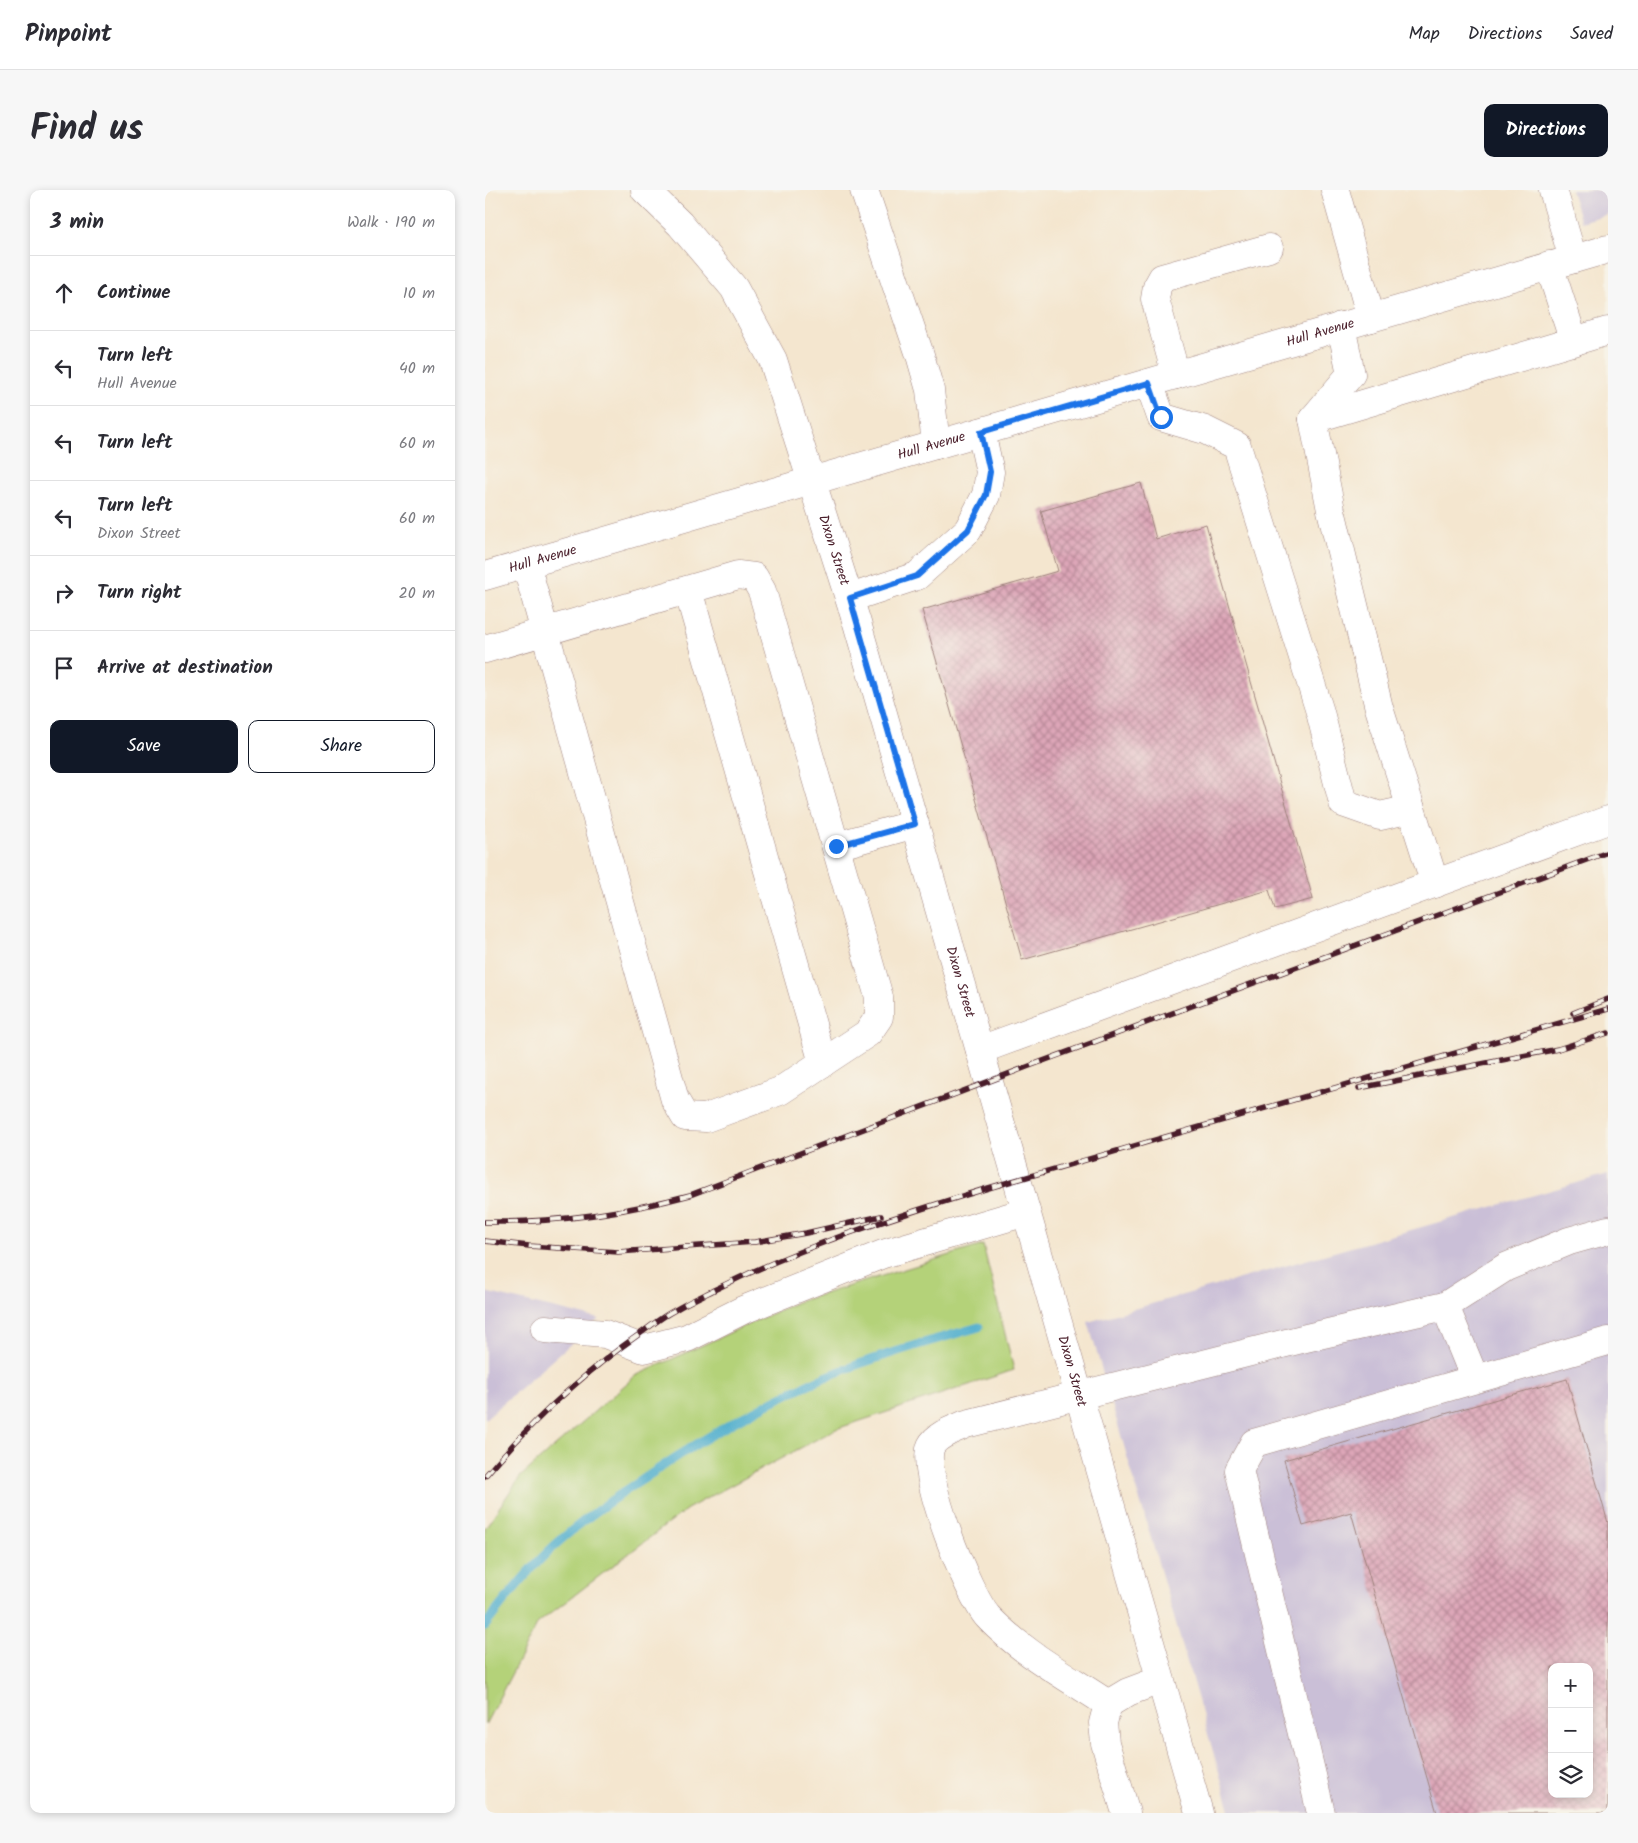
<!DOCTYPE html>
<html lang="en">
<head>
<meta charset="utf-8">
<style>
	:root { --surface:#fff; --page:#f7f7f7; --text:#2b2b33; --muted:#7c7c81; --line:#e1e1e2; --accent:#111827 }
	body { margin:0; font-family:Kalam,sans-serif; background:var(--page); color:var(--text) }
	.controls { position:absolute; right:15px; bottom:15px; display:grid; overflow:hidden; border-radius:10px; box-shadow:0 2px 8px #0003 }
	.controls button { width:45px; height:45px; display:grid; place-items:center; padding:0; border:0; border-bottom:1px solid var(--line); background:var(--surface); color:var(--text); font:25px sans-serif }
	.stop { position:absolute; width:15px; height:15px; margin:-11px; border:4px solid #1a73e8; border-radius:50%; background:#fff }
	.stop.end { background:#1a73e8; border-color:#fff; box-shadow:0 1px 5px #0008 }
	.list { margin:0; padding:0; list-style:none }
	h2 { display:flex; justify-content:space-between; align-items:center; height:65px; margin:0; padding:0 20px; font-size:21px }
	h2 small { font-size:16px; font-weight:400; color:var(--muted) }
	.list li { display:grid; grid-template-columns:32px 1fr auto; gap:15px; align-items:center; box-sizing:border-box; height:75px; padding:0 20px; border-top:1px solid var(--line) }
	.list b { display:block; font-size:19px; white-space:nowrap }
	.list p { margin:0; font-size:16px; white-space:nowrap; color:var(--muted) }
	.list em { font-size:16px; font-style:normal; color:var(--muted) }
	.actions { display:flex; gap:10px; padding:15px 20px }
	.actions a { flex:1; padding:11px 0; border:1px solid var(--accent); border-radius:10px; text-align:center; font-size:18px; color:var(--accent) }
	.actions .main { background:var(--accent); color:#fff }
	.icon { flex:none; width:28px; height:28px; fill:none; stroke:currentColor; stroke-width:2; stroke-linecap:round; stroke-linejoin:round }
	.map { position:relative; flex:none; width:1123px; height:1623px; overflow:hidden; border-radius:10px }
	header { display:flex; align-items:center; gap:30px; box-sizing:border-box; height:70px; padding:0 25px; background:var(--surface); border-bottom:1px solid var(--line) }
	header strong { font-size:24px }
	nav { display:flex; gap:28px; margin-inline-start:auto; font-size:18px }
	.intro { display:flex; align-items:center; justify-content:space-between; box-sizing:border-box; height:120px; padding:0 30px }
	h1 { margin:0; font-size:35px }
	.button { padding:12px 22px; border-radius:10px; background:var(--accent); color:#fff; font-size:18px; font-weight:700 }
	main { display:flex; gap:30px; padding:0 30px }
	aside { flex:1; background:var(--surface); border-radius:10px; box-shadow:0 2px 8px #0003 }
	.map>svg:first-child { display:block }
	.industrial { fill:#cabfd7; fill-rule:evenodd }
	.park { fill:#b4d279; stroke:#7f7852 }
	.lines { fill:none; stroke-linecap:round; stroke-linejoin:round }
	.stream { stroke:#4faecd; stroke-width:9 }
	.building { fill:url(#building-cross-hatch); fill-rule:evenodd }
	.minor-casing { stroke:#9f827d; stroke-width:29 }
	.minor { stroke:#fff; stroke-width:28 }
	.rail-casing { stroke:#4a1f2b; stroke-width:5.5 }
	.rail { stroke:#f7f3e8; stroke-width:4; stroke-dasharray:11; stroke-linecap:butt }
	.route { stroke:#1a73e8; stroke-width:6 }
	.labels { text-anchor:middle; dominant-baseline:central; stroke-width:4; stroke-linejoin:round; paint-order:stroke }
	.street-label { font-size:14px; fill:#4a1f2b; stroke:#f7f3e8 }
</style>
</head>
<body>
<header>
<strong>Pinpoint</strong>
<nav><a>Map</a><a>Directions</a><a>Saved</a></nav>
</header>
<div class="intro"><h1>Find us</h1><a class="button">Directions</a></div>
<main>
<aside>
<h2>3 min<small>Walk · 190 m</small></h2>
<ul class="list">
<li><svg class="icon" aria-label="ahead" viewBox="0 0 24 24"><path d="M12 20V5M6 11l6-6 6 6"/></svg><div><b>Continue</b></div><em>10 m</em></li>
<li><svg class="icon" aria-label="left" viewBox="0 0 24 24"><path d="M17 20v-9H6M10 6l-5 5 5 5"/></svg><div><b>Turn left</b><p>Hull Avenue</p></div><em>40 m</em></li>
<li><svg class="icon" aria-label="left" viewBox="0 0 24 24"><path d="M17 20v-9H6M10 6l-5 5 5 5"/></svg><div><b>Turn left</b></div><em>60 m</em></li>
<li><svg class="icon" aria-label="left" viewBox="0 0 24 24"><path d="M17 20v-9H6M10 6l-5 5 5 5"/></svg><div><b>Turn left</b><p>Dixon Street</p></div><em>60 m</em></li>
<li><svg class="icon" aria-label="right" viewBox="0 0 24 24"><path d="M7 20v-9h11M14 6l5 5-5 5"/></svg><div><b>Turn right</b></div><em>20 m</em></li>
<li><svg class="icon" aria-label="arrive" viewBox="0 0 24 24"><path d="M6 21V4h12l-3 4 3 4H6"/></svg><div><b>Arrive at destination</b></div></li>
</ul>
<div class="actions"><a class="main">Save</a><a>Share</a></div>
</aside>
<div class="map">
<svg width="1123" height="1623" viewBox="0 0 1123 1623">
	<defs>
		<pattern id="building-cross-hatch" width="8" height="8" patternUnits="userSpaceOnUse" patternTransform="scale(1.25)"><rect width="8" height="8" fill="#dda6b8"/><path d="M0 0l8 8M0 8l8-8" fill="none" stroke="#b58796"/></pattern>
	</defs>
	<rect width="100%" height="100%" fill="#f7f3e8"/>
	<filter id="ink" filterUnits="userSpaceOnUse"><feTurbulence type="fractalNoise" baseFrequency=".02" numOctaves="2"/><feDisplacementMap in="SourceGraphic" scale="10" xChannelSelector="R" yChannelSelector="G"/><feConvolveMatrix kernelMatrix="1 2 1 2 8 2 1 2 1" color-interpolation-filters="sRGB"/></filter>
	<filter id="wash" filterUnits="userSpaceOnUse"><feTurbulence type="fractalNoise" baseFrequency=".0096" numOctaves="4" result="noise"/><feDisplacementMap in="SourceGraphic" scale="20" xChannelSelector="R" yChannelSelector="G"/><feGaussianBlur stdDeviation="1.12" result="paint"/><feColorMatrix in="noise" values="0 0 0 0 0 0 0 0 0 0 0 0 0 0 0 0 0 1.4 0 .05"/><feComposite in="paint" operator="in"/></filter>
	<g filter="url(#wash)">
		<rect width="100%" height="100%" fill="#f4e6cf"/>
		<!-- industrial -->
		<path class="industrial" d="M1086,0H1123V24L1096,32Z
			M1123,984V1623H746L603,1132ZM1067,1477H1104V1604H1067Z
			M0,1102L114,1129L0,1229Z"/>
		<!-- park -->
		<path class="park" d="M498,1055L529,1180L351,1239L202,1319L53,1433L0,1535V1338L35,1287L150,1186L312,1112Z"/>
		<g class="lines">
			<!-- stream -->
			<path class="stream" d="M0,1436C21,1408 43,1380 69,1356C96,1331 126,1310 157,1290C229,1240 308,1195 392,1168C425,1156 460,1147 494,1137"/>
		</g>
		<g id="blocks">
			<!-- building -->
			<path class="building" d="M656,293L671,349L721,334L828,709L790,719L784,700L537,770L437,420L573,381L556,321Z
				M1082,1189L1123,1333V1623H952L866,1322L818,1336L799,1270ZM1067,1477H1104V1604H1067Z"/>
		</g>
	</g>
	<g filter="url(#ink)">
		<use href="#blocks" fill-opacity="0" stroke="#9f827d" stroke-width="1"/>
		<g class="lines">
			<defs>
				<g id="minor">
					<path id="s1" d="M160,0L195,34L249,98L288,170L372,433L714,1623"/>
					<path d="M379,0L435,165L445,200L451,255"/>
					<path d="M850,0L886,128"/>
					<path d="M1068,0L1088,69"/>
					<path d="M1064,75L1089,152"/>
					<path d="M856,136L866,184L828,229L846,320L894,518L950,694"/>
					<path d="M691,185L670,109L672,97L677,88L784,58"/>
					<path d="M664,193L676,227L720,240L752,256L835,522L858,613L895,626L926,619"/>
					<path d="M828,229L1123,141"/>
					<path id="s2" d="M0,386L1123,59"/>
					<path d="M203,400L338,873"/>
					<path d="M365,408L432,386L483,340L501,305L505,282L496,242"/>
					<path d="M0,459L253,385L269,387L277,401L394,807V827L383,843L295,901L221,928L200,927L190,910L60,442L41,374"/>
					<path d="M351,656L430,634"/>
					<path d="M495,860L1123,630"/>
					<path d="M960,1116L990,1189"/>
					<path d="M60,1139L120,1144L159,1159L202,1148L258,1120L398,1064L541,1022"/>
					<path d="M623,1514C583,1487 537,1463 503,1427C483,1405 434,1282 446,1256C452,1244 470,1239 481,1234L821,1148L960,1116L1021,1077L1084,1051L1123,1040"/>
					<path d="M641,1623L620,1553L618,1533L623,1514L643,1502L675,1490"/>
					<path d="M836,1623L754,1280L769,1253L1123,1151"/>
				</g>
			</defs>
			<!-- minor casing -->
			<use href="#minor" class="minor-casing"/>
			<!-- minor -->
			<use href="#minor" class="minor"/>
			<defs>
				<path id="rail" d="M1088,823L1123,809
					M874,898L1073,859L1123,843
					M0,1032C69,1033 138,1023 205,1005L547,875L1123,662
					M0,1051L44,1056L133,1062L270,1052L321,1043L396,1026
					M0,1286C46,1232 97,1184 156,1143C167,1135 178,1126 190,1120C203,1112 217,1106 231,1099C317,1056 409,1027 500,999L1123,819"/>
			</defs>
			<!-- rail casing -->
			<use href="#rail" class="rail-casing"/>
			<!-- rail -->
			<use href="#rail" class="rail"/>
		</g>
	</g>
	<g class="lines" filter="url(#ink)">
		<!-- route -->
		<path class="route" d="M351,656L430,634L365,408L432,386L483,340L501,305L505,282L496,242L664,193L676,227"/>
	</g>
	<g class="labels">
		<!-- street labels -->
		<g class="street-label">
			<text stroke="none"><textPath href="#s2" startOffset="870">Hull Avenue</textPath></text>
			<text stroke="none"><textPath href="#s2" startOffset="465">Hull Avenue</textPath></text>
			<text stroke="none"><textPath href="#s1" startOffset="414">Dixon Street</textPath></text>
			<text stroke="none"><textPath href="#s2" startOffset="60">Hull Avenue</textPath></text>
			<text stroke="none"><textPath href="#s1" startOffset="864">Dixon Street</textPath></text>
			<text stroke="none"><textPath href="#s1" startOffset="1269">Dixon Street</textPath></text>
		</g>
	</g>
</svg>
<div class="controls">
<button>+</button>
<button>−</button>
<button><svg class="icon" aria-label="layers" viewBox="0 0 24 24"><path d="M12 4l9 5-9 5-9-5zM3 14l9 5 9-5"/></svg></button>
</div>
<div class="stop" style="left:676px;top:227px"></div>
<div class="stop end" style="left:351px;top:656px"></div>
</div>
</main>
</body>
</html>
